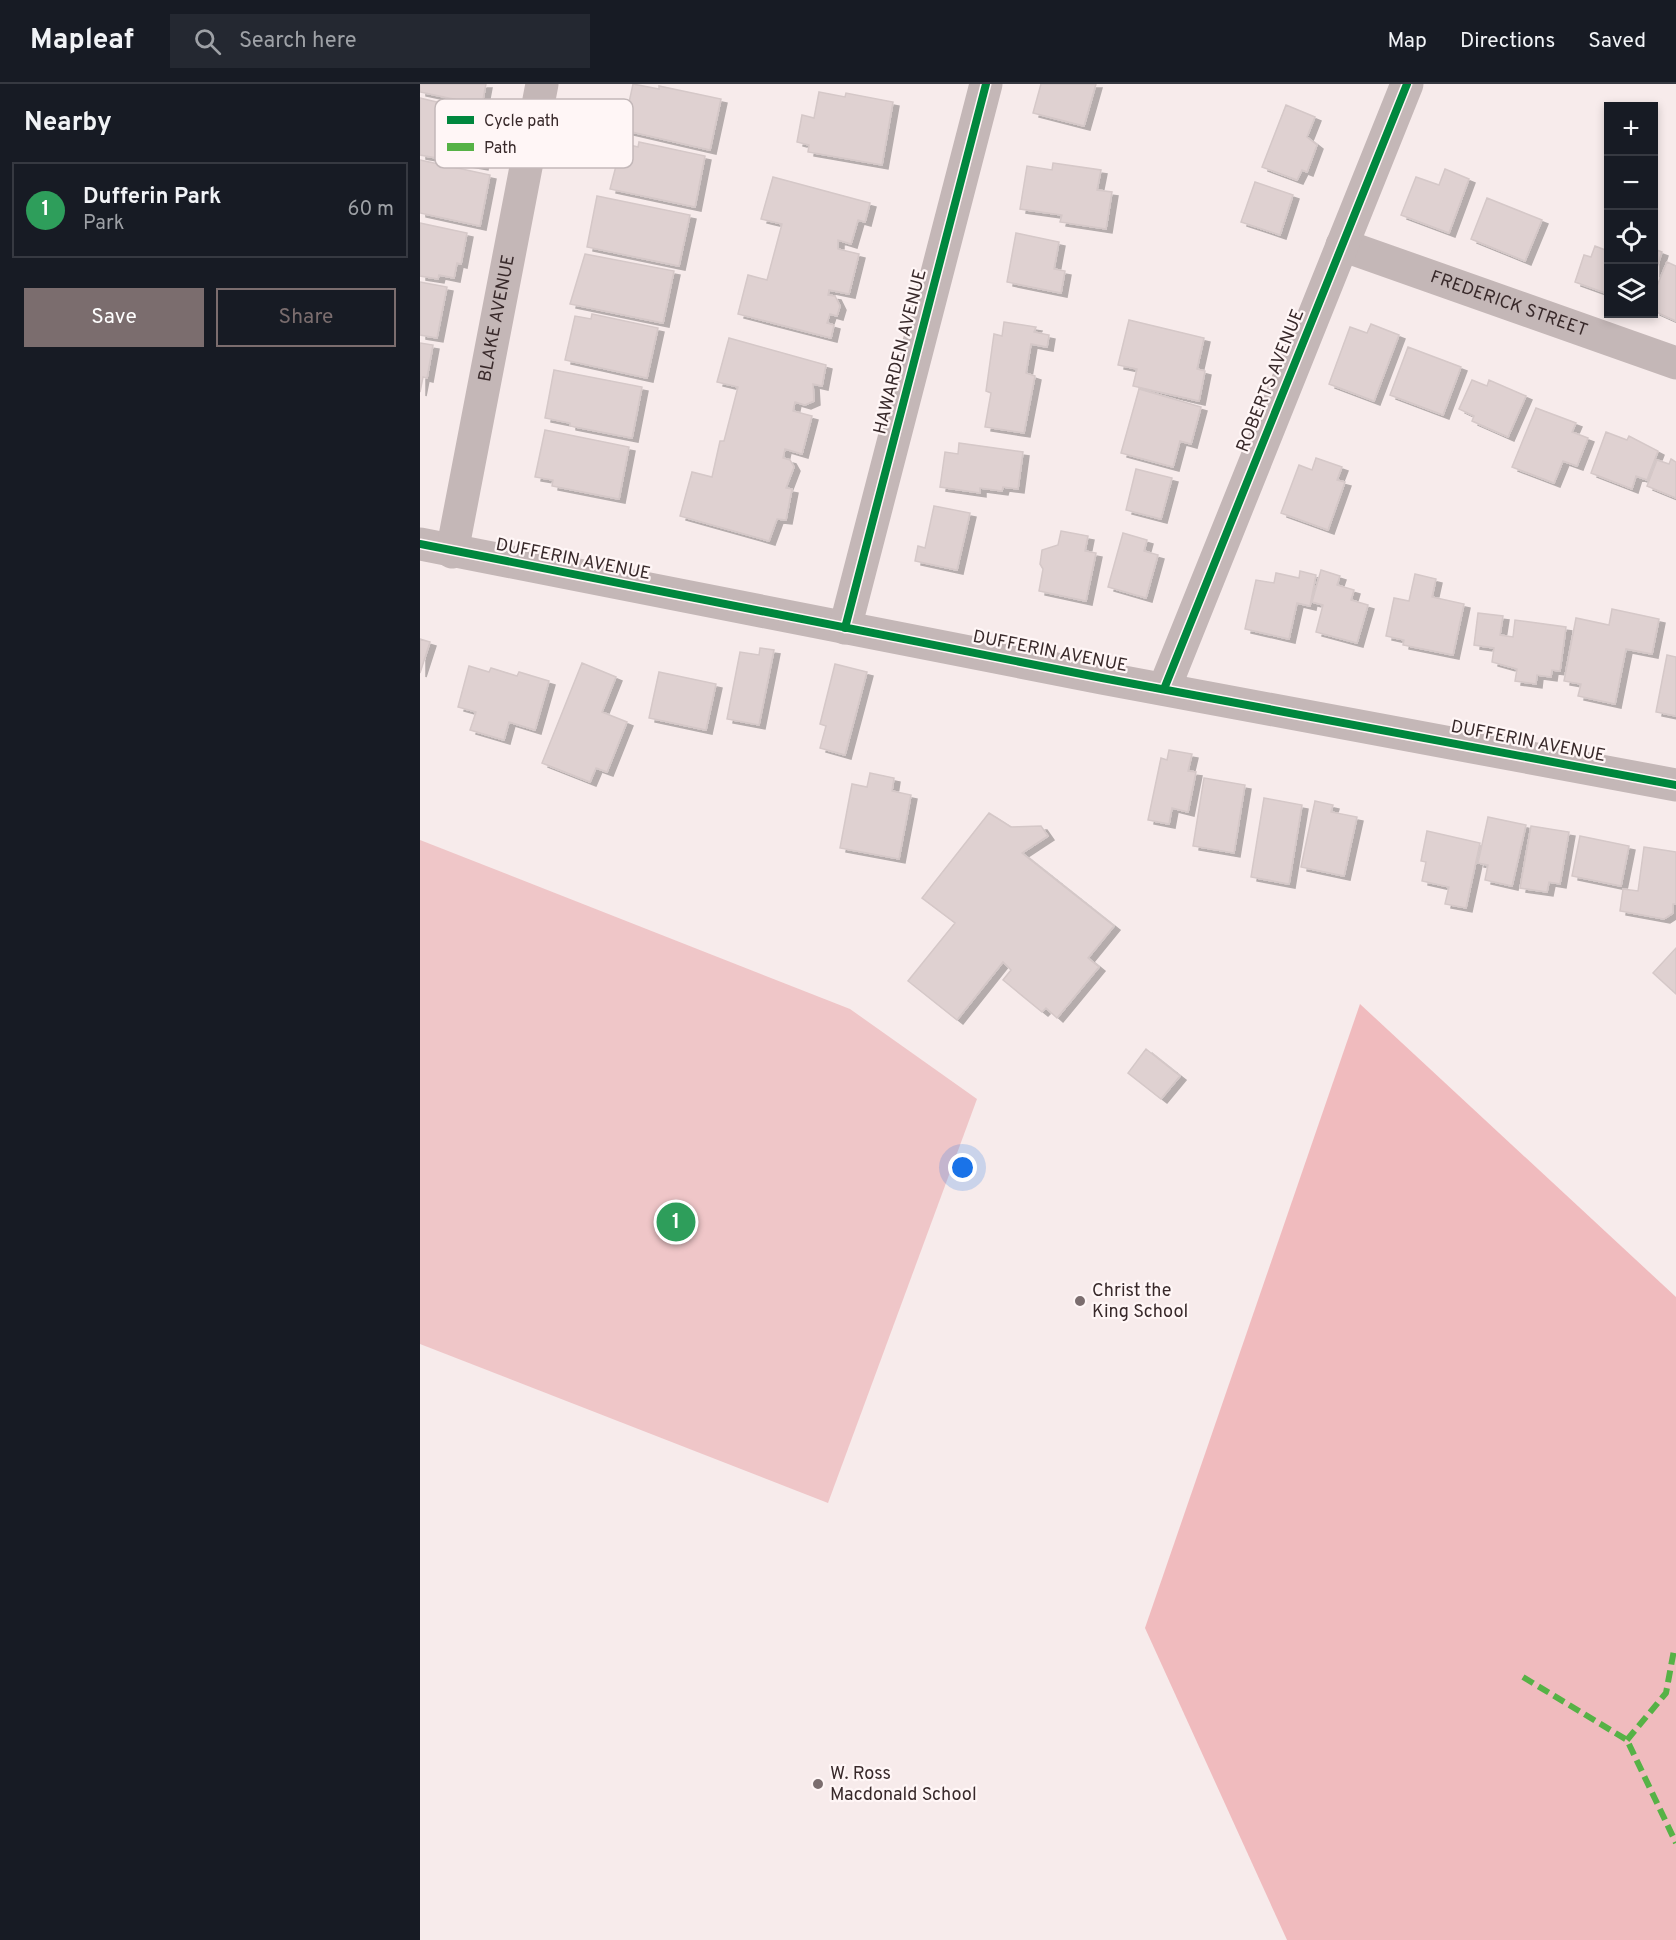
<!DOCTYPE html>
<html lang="en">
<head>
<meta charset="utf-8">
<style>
	:root { --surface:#171b24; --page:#242831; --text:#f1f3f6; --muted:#9ea1a6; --line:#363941; --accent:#7b6d6e }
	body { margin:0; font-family:Overpass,sans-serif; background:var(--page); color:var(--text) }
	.controls { position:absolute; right:18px; top:18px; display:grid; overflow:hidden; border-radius:0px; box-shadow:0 3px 9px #0003 }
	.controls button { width:54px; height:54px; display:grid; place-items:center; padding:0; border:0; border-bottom:2px solid var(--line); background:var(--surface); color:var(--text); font:30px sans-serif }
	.you { position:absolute; left:543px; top:1084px; width:21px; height:21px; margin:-15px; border:4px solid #fff; border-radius:50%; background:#1a73e8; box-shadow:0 0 0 9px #1a73e833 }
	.badge { display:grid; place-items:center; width:39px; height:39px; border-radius:50%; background:var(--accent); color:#fff; font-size:20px; font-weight:700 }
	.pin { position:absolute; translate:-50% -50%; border:3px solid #fff; box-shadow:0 2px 6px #0006 }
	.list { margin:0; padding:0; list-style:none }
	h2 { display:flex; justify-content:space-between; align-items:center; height:78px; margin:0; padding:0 24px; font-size:26px }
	h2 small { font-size:20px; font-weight:400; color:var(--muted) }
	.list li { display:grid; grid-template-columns:39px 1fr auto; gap:18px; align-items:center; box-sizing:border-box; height:96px; margin:0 12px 12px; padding:0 12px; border:2px solid var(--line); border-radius:0px }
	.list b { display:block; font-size:22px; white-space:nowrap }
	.list p { margin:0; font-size:20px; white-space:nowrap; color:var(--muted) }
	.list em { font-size:20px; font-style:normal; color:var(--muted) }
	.actions { display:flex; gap:12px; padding:18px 24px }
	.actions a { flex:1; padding:14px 0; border:2px solid var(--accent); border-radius:0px; text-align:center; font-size:21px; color:var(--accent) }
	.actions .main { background:var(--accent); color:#fff }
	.icon { flex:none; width:33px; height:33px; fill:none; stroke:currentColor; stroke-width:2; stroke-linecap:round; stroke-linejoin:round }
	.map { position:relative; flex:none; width:1256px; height:1856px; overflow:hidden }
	header { display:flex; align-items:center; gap:36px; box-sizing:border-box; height:84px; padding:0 30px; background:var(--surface); border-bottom:2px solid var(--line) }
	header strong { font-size:28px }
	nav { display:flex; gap:33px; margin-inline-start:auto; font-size:21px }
	.search { width:420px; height:54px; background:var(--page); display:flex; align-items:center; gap:15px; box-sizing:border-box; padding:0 21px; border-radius:0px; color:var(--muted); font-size:22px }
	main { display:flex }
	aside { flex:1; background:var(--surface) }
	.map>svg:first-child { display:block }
	.green { fill:#efc6c8 }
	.forest { fill:#f0bbbe }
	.building { fill:#dfd1d1; stroke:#d5c8c8; stroke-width:1.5; filter:url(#shadow) }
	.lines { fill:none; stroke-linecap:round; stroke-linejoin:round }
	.minor { stroke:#c4b7b7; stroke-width:33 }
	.quiet { stroke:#56b246; stroke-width:6; stroke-dasharray:12 6; stroke-linecap:butt }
	.cycleway-casing { stroke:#fff6f6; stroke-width:11 }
	.cycleway { stroke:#00873e; stroke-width:8 }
	.poi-dot { fill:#7b6d6e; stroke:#fff6f6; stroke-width:2 }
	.labels { text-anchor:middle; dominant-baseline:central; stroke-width:4.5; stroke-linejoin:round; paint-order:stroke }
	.street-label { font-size:18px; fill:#38292a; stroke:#fff6f6 }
	.poi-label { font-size:18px; fill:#38292a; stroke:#fff6f6; text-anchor:start }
	.key { fill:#fff6f6; stroke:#c3b8b9; stroke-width:1.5 }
	.key-label { font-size:16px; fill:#38292a }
</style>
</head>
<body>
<header>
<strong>Mapleaf</strong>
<div class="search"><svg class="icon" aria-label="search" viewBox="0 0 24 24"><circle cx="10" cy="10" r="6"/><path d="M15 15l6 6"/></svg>Search here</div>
<nav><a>Map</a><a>Directions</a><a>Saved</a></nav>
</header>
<main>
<aside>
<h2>Nearby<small></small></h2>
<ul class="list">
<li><span class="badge" style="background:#2e9e5b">1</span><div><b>Dufferin Park</b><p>Park</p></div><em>60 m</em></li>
</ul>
<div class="actions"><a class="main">Save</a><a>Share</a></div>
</aside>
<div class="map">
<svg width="1256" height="1856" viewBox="0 0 1256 1856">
	<defs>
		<filter id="shadow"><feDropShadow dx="6" dy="4" stdDeviation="0" flood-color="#0004"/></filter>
	</defs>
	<rect width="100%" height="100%" fill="#f7ebeb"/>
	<!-- green -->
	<path class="green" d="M0,756L430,925L557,1015L408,1419L0,1260Z"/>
	<!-- forest -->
	<path class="forest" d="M940,920L1256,1213V1856H867L725,1544Z"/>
	<!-- building -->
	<path class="building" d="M0,0H66L62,21L0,8Z
		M213,0L239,5V2L301,15L290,66L203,46Z
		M621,0H676L664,42L613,29Z
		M399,8L425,13L426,9L473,18L462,81L388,68L389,61L377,58L382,31L394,34Z
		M0,14L71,31L62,82L0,71Z
		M866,21L895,33L887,53L897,61L887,88L882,86L877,96L842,83Z
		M219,58L285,72L275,123L190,105L202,59L218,63Z
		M0,76L70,91L60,142L0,129Z
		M633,79L681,86L677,106L692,108L686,145L640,138L642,131L600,125L607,82L632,86Z
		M1025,85L1049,95L1029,149L981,131L996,93L1019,101Z
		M353,93L450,119L445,138L438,136L431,160L418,156V165L439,170L429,210L409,206L408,211L415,212L420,222L417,232L410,230L407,239L414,241L411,254L318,230L328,191L347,196L362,140L341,135Z
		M835,98L873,111L860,151L821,138Z
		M177,112L270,131L259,182L167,163Z
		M1067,114L1122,136L1105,177L1051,155Z
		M0,139L47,149L41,180L37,179L34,194L19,191L18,195L0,192Z
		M596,149L639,158L634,185L645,187L641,209L587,198Z
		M1175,162L1188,167V210L1155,198L1164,171L1171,173Z
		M1234,165L1242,168L1234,193Z
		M165,170L254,187L243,239L150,220Z
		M1247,178L1256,182V237L1234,227V209Z
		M0,198L27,203L17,254L0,251Z
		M172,230L238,244L227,294L145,276L155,232L171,235Z
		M709,236L784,254L777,285L785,287L779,317L713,302L717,285L698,281Z
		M584,238L616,243L614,248L629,251L627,263L611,260L606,289L615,292L604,349L565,343L571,309L566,307L574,250L582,252Z
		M951,240L979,251L954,317L909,300L930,243L947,249Z
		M309,254L406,281L402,302L393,300L394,317L385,321L375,318L373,327L392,332L382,370L365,365L363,374L370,376L374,383L366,404L372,405L366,436L357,435L349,457L260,432L272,388L292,393L300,357H304L318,303L297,298Z
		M0,259L13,261L7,294L3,293L0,308Z
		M988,263L1041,283L1023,331L970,311Z
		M134,286L222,303L212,354L150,342V339L125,334Z
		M1052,296L1067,302L1069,296L1106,312L1088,353L1052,337L1054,332L1039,325Z
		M719,305L781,323L771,360L760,357L753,383L701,369Z
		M1116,324L1156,339L1152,348L1168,354L1157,382L1143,377L1134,399L1092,383Z
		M125,346L209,363L199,415L132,402L133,396L115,393Z
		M1186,348L1207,356L1209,352L1238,367L1227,396L1216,392L1212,405L1171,389Z
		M539,359L603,368L598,405L583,403L582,407L560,404V409L520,403L525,368L538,370Z
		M896,374L922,383L917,396L925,398L908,446L861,429L879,381L892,386Z
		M1251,375L1256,378V414L1227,402L1237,376L1249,380Z
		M716,385L752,394L741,435L706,426Z
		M514,422L550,429L537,486L495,477L498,462L505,464Z
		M641,447L668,452L665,467L676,469L666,517L619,507L623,485L620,480L622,466L638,461Z
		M703,449L727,456L724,467L738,471L726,514L688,503Z
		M901,486L920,492L917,501L934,506L931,516L948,521L937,559L896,548L903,521L892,518Z
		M880,487L896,491L890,522L877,519L869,555L825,545L836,496L854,499L856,489L879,494Z
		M995,490L1016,495L1012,513L1044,520L1033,571L983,561L984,556L966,552L974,514L989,517Z
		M1192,525L1239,535L1232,570L1206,565L1195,620L1158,612L1161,600L1144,597L1156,534L1189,541Z
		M1058,529L1083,532L1080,551L1093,553L1095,536L1146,543L1140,587L1132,586L1131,593L1117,591L1116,600L1095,597L1097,585L1072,578L1074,564L1054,561Z
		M0,555L10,558L0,589Z
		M340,564L354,566L339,641L307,635L320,568L339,571Z
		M1247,571L1256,573V632L1236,628Z
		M162,579L196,593L182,628L207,638L187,688L176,684L170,698L122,679Z
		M415,580L447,588L425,671L400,664L406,642L400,640Z
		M49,582L69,588L71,584L97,592L99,588L129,597L115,646L89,638L84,656L50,646L56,628L38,623Z
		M239,588L296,600L286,646L229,634Z
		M749,666L772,670L768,687L776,688L768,728L752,724L749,740L728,736L741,674L747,676Z
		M450,689L474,694L472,707L491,711L479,775L420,764L432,700L447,703Z
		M784,694L825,701L814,769L773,762Z
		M844,714L882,721L869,800L831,793Z
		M895,717L913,721L911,728L937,733L924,792L881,783Z
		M569,729L591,743L621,742L628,752L602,769L694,842L668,874L679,883L637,934L626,924L622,928L583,896L591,886L583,878L537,936L488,897L535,839L502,814Z
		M1068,733L1106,741L1092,802L1065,796L1068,781L1058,779Z
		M1111,742L1149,748L1140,800L1129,798L1127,808L1100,804Z
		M1007,747L1060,759L1046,824L1025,820L1029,803L1002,797L1006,778L1001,777Z
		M1160,752L1209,762L1201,802L1152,792Z
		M1224,763L1256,768V820H1253V829L1244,835L1200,827L1203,805L1218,807Z
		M1256,864V910L1233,889Z
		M726,965L760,992L741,1015L708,989Z"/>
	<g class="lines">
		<!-- minor -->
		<g class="minor">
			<path id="s1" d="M922,161L1256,279"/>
			<path d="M0,460L682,594L1256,701"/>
			<path id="s2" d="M32,468L122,0"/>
			<path d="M425,544L566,0"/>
			<path d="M744,605L987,0"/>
		</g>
		<!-- quiet -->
		<path class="quiet" d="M1103,1593L1207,1656L1256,1759
			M1207,1656L1246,1609L1254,1566"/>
		<defs>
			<path id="cycleway" d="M0,460L682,594L1256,701
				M425,544L566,0
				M744,605L987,0"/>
		</defs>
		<!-- cycleway casing -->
		<use href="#cycleway" class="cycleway-casing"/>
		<!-- cycleway -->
		<use href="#cycleway" class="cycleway"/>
	</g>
	<!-- markers -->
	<g class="poi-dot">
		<circle cx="660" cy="1217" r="6"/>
		<circle cx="398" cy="1700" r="6"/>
	</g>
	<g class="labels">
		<!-- street labels -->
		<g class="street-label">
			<text stroke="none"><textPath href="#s1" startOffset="177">FREDERICK STREET</textPath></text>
			<text stroke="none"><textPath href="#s2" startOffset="238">BLAKE AVENUE</textPath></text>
			<text transform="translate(481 268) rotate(-76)">HAWARDEN AVENUE</text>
			<text transform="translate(851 297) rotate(-68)">ROBERTS AVENUE</text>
			<text transform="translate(153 476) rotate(11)">DUFFERIN AVENUE</text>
			<text transform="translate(630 568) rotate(11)">DUFFERIN AVENUE</text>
			<text transform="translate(1108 658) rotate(11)">DUFFERIN AVENUE</text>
		</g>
		<!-- poi labels -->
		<g class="poi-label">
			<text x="672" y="1207">Christ the<tspan x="672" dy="21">King School</tspan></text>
			<text x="410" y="1690">W. Ross<tspan x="410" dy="21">Macdonald School</tspan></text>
		</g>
	</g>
	<!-- legend -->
	<rect x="15" y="15" width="198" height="69" rx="9" class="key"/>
	<rect x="27" y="32" width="27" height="8" fill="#00873e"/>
	<rect x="27" y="59" width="27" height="8" fill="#56b246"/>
	<g class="key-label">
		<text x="64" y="42">Cycle path</text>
		<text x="64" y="69">Path</text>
	</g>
</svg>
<div class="controls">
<button>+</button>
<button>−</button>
<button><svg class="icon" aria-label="locate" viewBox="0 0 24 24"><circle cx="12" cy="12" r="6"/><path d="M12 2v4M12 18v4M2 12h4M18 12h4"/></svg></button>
<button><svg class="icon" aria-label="layers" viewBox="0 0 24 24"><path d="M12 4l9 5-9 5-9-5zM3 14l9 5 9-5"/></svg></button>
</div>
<div class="you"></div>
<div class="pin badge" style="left:256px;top:1138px;background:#2e9e5b">1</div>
</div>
</main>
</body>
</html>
